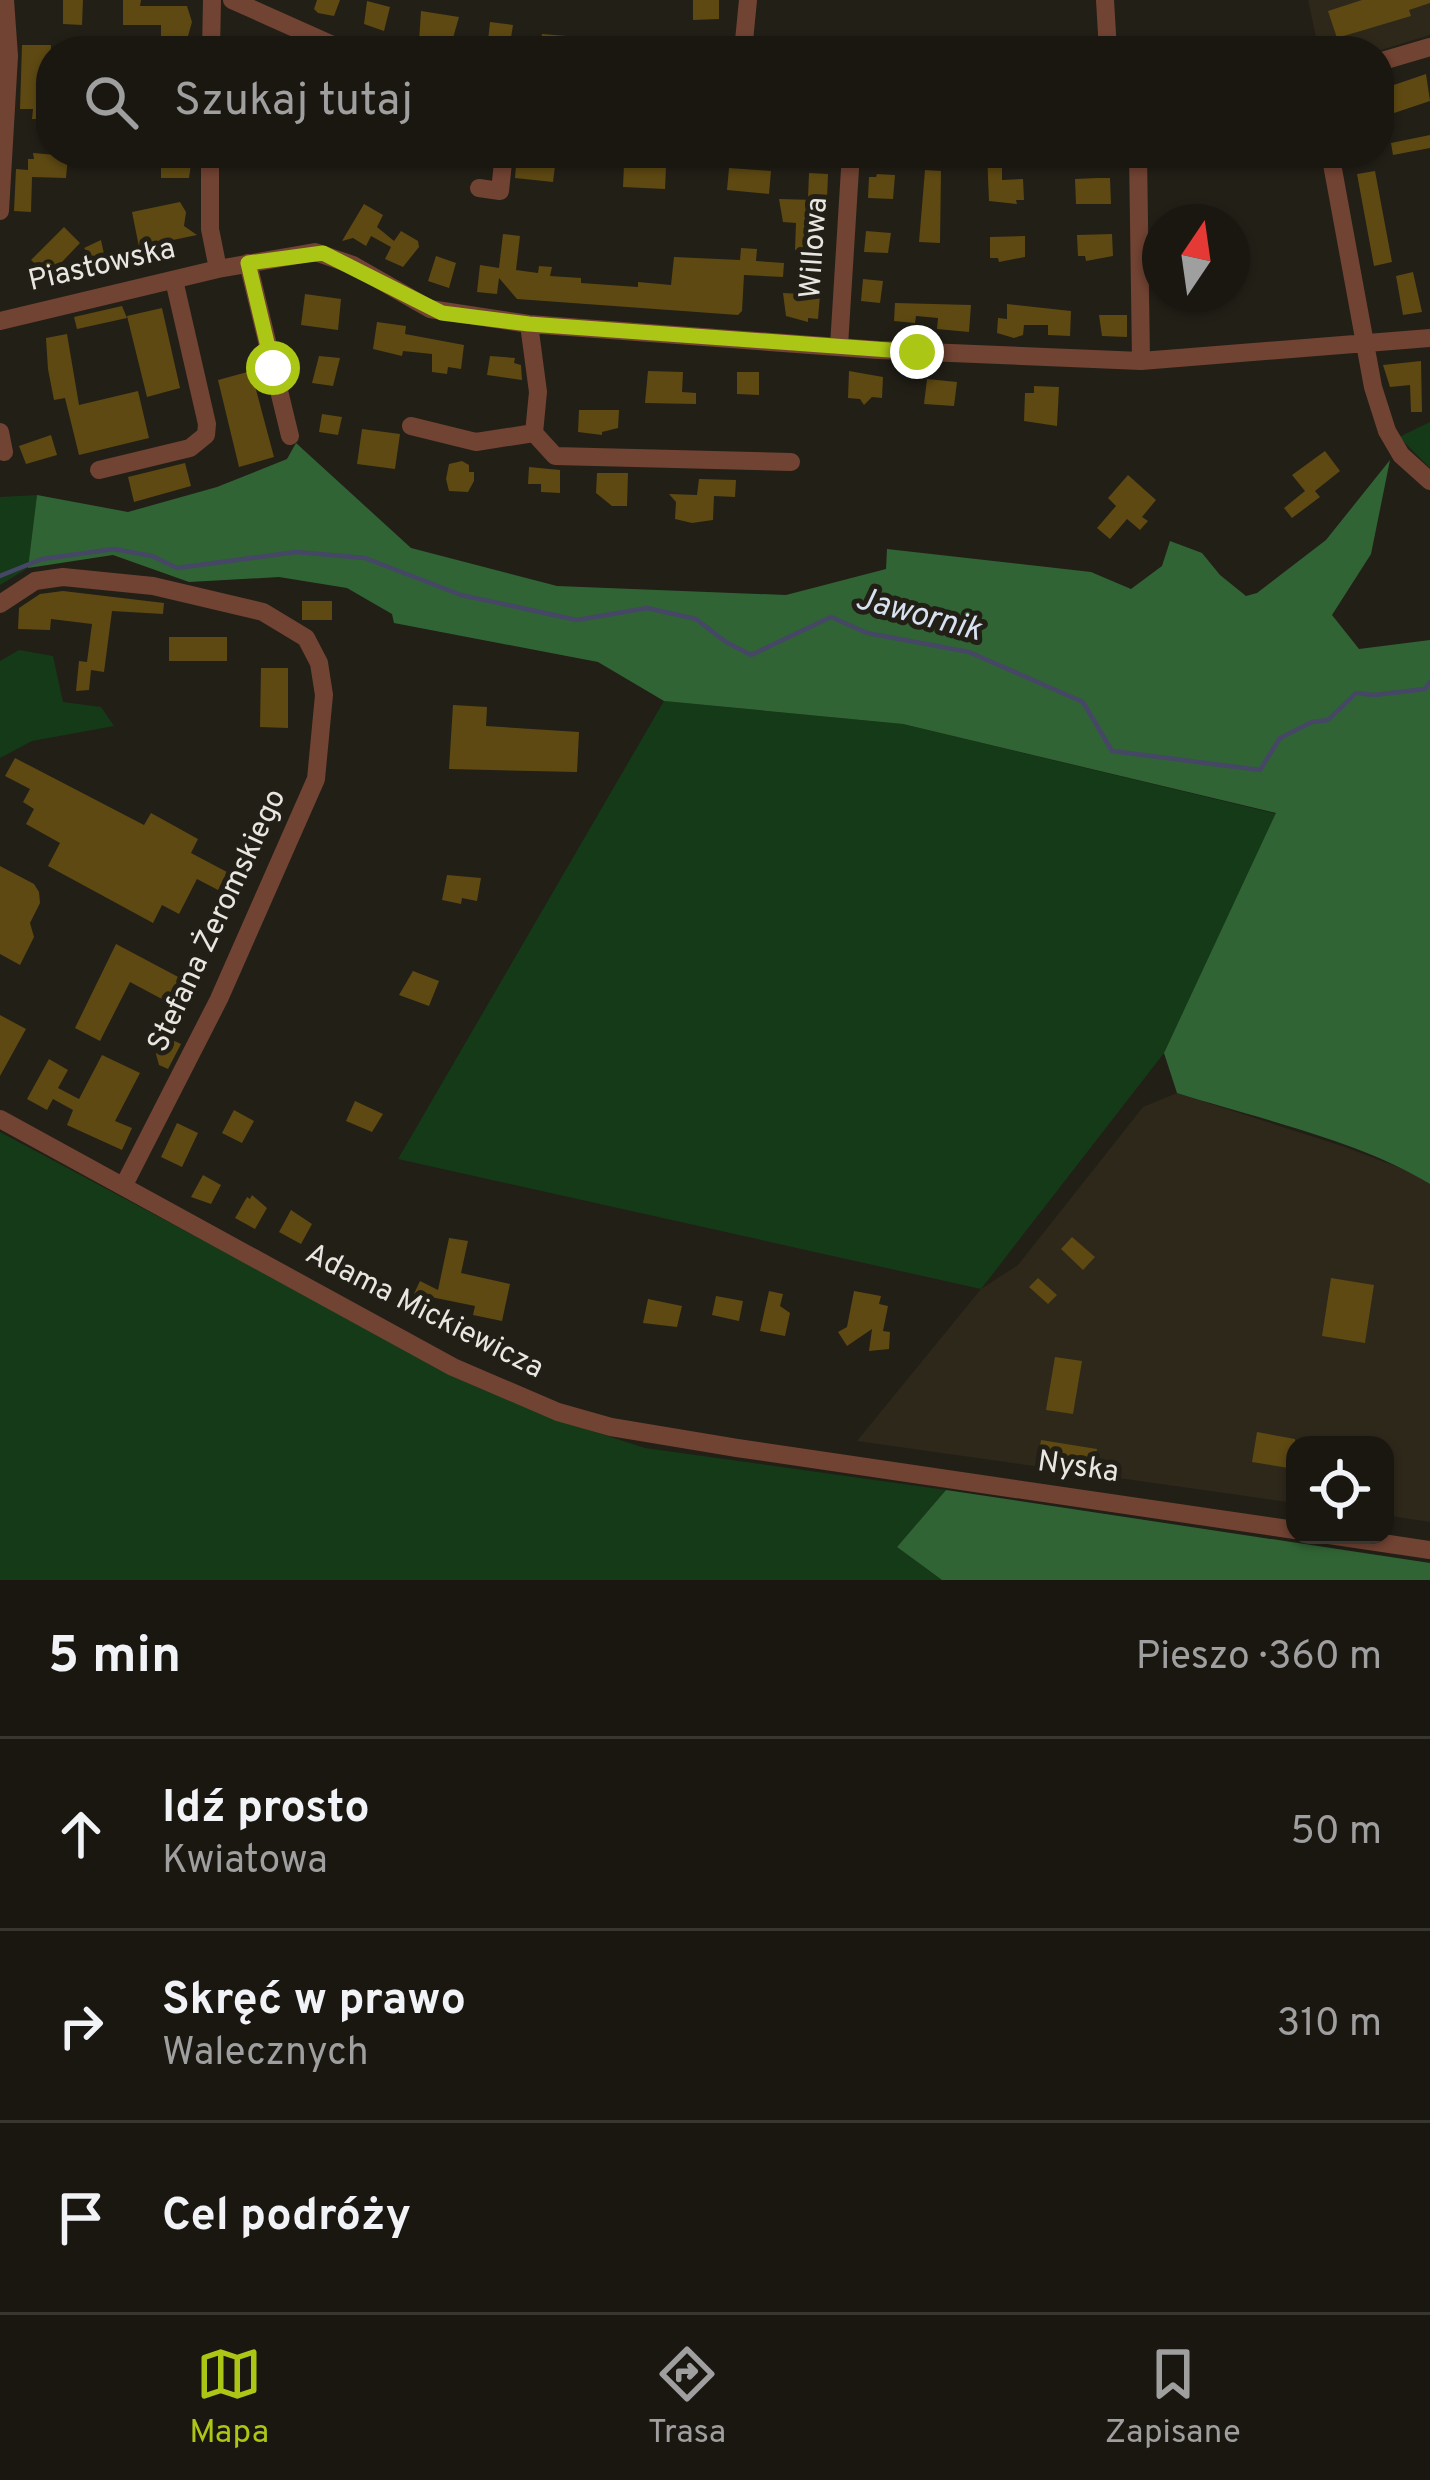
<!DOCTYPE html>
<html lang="pl">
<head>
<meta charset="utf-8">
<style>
	:root { --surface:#1a1711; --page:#27241f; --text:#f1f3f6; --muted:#9f9f9f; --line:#383631; --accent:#abc615 }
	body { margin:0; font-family:Overpass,sans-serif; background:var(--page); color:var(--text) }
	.controls { position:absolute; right:36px; bottom:36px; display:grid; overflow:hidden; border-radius:24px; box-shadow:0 3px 9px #0004 }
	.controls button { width:108px; height:108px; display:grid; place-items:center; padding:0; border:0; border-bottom:3px solid var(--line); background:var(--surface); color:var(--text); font:60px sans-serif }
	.compass { position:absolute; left:1142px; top:204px; width:108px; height:108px; border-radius:50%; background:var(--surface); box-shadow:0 3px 9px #0004; rotate:13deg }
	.stop { position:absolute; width:36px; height:36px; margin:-27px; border:9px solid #abc615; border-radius:50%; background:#fff }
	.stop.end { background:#abc615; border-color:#fff; box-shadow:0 3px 12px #0008 }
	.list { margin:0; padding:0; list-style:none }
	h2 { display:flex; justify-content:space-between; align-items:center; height:156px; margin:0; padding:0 48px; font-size:51px }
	h2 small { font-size:39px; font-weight:400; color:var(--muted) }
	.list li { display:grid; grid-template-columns:78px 1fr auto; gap:36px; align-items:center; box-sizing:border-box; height:192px; padding:0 48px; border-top:3px solid var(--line) }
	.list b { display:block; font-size:45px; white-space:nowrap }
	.list p { margin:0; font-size:39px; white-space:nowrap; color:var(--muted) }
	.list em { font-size:39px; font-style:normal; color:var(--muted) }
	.icon { flex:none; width:66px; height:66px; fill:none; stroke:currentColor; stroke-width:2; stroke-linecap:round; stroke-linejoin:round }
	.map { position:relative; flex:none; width:1430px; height:1580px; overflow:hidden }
	.search { position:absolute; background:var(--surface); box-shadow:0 3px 9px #0004; left:36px; right:36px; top:36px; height:132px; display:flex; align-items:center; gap:30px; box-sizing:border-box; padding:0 42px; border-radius:48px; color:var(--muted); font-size:45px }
	.sheet { height:732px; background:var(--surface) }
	nav { display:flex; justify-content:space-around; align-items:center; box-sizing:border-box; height:168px; border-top:3px solid var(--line); background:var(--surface); font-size:33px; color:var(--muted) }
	nav a { display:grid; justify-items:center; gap:6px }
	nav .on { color:var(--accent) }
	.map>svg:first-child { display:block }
	.built { fill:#2e281b }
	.green { fill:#153a18 }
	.forest { fill:#316434 }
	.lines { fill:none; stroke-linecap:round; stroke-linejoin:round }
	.stream { stroke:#464666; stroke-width:4.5 }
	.building { fill:#5e4912 }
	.minor { stroke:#714333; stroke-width:18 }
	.route { stroke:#abc615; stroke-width:15 }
	.labels { text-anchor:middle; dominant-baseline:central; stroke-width:10; stroke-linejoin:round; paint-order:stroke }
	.street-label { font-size:30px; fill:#e9e6e1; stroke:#221f17 }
	.water-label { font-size:33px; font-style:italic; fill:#d8e1f2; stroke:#221f17 }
</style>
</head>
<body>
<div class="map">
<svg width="1430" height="1580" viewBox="0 0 1430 1580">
	<rect width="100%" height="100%" fill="#221f17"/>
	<!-- built -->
	<path class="built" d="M1308,0H1430V35L1378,51H1319Z
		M1177,1093L1345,1147L1411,1172L1430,1184V1522L1385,1515V1445H1295V1503L857,1441L981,1289L1018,1265L1143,1107Z"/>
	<!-- green -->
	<path class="green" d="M1430,422V468L1399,437Z
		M37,495L28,568L0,585V497Z
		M19,650L53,656L63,702L101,707L114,726L32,741L0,758V661Z
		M664,701L903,724L1277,814L1164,1053L981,1289L398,1159Z
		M0,1132L479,1388L555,1419L645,1448L946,1490L897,1547L942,1580H0Z"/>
	<!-- forest -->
	<path class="forest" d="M296,443L411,548L557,586L786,595L886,569L887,549L1091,572L1131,589L1162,566L1170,541L1202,553L1220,575L1246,596L1257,593L1326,540L1390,460L1371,554L1332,615L1359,649L1430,640V1184C1361,1141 1256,1118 1177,1093L1164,1053L1276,813L903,724L664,701L598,662L394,623L392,614L347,588L279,577L189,582L113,555L28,568L37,495L128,512L217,487L287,459Z
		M946,1490L1430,1563V1580H942L897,1547Z"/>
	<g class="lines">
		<!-- stream -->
		<path class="stream" d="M0,576L42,559L114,549L152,556L177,568L296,552L365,558L461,595L577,620L647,608L696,619L726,642L751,655L831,617L867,633L969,652L1083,702L1112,751L1260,770L1280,738L1312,722L1328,720L1356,693L1374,695L1425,689L1430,682"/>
	</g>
	<!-- building -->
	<path class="building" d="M63,0H83L82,25L63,24Z
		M123,0H141L140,6H187L192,22L188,36L161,37V25H123Z
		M317,0H340L334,16L318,13L314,9Z
		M693,0H719V19L693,20Z
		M1362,0H1430V3L1409,10L1411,16L1337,38L1328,11Z
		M367,1L390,7L384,31L364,24Z
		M421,11L459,17L451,45L419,41Z
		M490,22L513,25L509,51L487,50Z
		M542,34L567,36L566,51H540Z
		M22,45H51L48,119H32L33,109H20Z
		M1426,74L1430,101L1379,118V90Z
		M1430,135V148L1393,155L1391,143Z
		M33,153L68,156L66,178L32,177L31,212L14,211L16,169L28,170V159H34Z
		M517,153L556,158L553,182L515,178Z
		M987,153H1002V180L1023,179L1024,200H1016L1017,204L989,201Z
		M192,157L189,178H161V158Z
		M624,165L666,167L665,189L623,187Z
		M729,168L771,171L769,194L727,190Z
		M925,170L941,171L940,243L919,242Z
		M1375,171L1392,262L1374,266L1357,174Z
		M809,173L828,174L827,199L808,198Z
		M877,174L895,175L893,199L868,198L869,177H876Z
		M1097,178H1110L1111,204H1076L1075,179Z
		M779,199L816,200L815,225H824L822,252L795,250L796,223L783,222Z
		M180,202L186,212L184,226L197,235L139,247L132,212Z
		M364,204L383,215L377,227L394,241L401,231L418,241L419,247L403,267L385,259L391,247L371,236L366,246L353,238L342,241Z
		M64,227L80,243L61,263L66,268L54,281L31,260Z
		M866,231L891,233L888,253L864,252Z
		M503,234L520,236L516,270L538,273L539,266L552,267L550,276L581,278V283L638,287V282L671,285L674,257L740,260L741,248L757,249L756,261L784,263L783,277L744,275L742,311L738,315L517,299L499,278L497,294L477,292L480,265L499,268Z
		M1112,234L1113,256L1086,261L1085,256H1078L1077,235Z
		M1025,236V257L999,262L998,258H990V237Z
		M101,240L107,268L95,271L92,257L84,248Z
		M436,256L456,263L449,288L428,281Z
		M1413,272L1422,312L1403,315L1396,276Z
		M863,279L883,281L880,303L861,301Z
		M783,293L820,295L818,319L808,318V322L786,316Z
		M305,294L341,299L338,330L301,325Z
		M895,303L971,305L969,332L937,329L938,318L916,316L915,323L894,321Z
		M1007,304L1071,311L1070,336L1048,335V325H1024L1023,335L1014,338L997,333L998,318L1007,319Z
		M122,306L127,318L77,329L74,317Z
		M162,308L180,388L147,397L127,316Z
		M1099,315H1127V337L1102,336Z
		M377,322L406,326L405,334L464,345L461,369L448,367L447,374L432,372V354L403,351L402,356L373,349Z
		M67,334L79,405L138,391L149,438L79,455L65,398L54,400L48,369L46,338Z
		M319,356L340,358L333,386L312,383Z
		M490,356L515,358L514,363L521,365L522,380L487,375Z
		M1421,361L1422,412H1411L1410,385L1390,387L1383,365Z
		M251,371L274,457L239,467L218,380Z
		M648,371L683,372L682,392L696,393V404L645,403Z
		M849,371L883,377L882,398L872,397L864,405L860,399L848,398Z
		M737,372H759V395L737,394Z
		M927,379L957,382L954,406L924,404Z
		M1034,386L1059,387L1057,426L1024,421L1025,393H1034Z
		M579,410H619L618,428L602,432V435L578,432Z
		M322,414L342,417L338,435L319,432Z
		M362,429L400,434L395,469L357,464Z
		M51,435L57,455L26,464L19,446Z
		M1325,451L1340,471L1315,491L1320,497L1292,518L1284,508L1305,491L1292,475Z
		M462,461L469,465V472H474V481L468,492L449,491L446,479L449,464Z
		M185,463L191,486L134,502L128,477Z
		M529,467L560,470V493L541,492V484H528Z
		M597,473H628L627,506H612L596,493Z
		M1128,475L1156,500L1142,517L1148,521L1140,530L1127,519L1110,539L1097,528L1116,506L1108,498Z
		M699,479L736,480L735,497L714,496L713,520L692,523L675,519L676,502L669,494L697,495Z
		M63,591L164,603L163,614L112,611L104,672L91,670L89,690L76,691L79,661L87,662L92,624L51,619L50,630L18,629L19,608L40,594Z
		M302,601H332V620H302Z
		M169,637H227V661H169Z
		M261,668H288V728L260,727Z
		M453,705L487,707L486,726L579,732L577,772L449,769Z
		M15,758L144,825L151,813L198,839L191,853L227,872L218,890L197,879L179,914L162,905L153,923L48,866L60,843L26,824L34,809L23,802L30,789L5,776Z
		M0,866L34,884L39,892L40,903L30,923L34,937L20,965L0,954Z
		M447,875L481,878L477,901L462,898L461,904L442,900Z
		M116,944L199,988L192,1003L179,997L175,1006L130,982L100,1041L75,1028Z
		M413,971L439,981L429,1006L399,995Z
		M0,1015L26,1029L0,1076Z
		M166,1037L181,1044L168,1069L159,1065L156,1054Z
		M102,1055L140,1073L115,1121L132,1128L122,1150L67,1125L73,1110L53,1099L47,1110L27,1099L49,1059L68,1070L58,1088L79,1099Z
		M355,1101L383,1114L372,1132L346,1121Z
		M234,1110L254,1121L242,1143L222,1133Z
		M177,1123L198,1133L182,1167L161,1157Z
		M203,1175L221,1185L211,1204L191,1197Z
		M252,1195L267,1208L255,1229L235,1218L247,1197L250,1199Z
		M291,1210L312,1224L301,1244L279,1232Z
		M1072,1237L1095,1257L1083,1270L1061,1249Z
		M449,1238L468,1241L461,1273L510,1284L502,1321L473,1315L475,1306L426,1296L423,1304L412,1298L420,1281L438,1290Z
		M1038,1278L1057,1295L1048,1304L1029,1287Z
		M1331,1278L1374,1285L1365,1343L1322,1336Z
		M769,1291L783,1294L780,1306L790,1313L785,1336L760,1331Z
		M854,1291L881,1296L879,1304L888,1306L883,1331L890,1332L889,1349L869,1351L872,1329L847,1346L838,1332L847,1327Z
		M716,1296L743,1301L739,1321L712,1315Z
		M648,1299L682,1306L677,1327L643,1323Z
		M1055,1357L1082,1361L1073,1414L1046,1410Z
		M1257,1432L1295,1439V1469L1252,1462Z
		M1041,1440L1097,1449L1093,1473L1037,1464Z"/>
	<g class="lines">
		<!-- minor -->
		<path class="minor" d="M232,0L346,51
			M1105,0L1108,51
			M211,51L212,0
			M743,51L748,0
			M1379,62L1430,47
			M210,153V229L218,269
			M1138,153L1141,361
			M1330,153L1373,387L1387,431L1401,455L1430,481
			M479,188L500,191L504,153
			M0,211L9,56L5,0
			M248,263L290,436
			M0,321L218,269L315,252L353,265L430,309L529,324L878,350L1141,361L1430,338
			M529,324L538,392L534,433L555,456L791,462
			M839,346L851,153
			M411,426L476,442L534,433
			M0,432L4,452
			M99,470L190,448L206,435L207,424L174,280
			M0,604L35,581L63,577L153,586L263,612L306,638L319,663L324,695L316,779L219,999L124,1185
			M0,1119L453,1367L558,1412L611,1427L737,1448L1295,1530
			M1329,1535L1430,1550"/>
	</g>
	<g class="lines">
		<!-- route -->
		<path class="route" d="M273,368L248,263L323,253L442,313L529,324L917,352"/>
	</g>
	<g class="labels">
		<!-- street labels -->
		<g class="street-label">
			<text transform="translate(815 248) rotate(-86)">Willowa</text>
			<text transform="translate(102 266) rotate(-13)">Piastowska</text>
			<text transform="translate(218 921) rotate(-65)">Stefana Żeromskiego</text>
			<text transform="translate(424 1312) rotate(27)">Adama Mickiewicza</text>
			<text transform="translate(1078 1468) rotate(8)">Nyska</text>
		</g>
		<!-- water labels -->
		<g class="water-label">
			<text transform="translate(918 616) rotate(15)">Jawornik</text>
		</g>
	</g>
</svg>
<div class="controls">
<button><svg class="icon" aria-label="locate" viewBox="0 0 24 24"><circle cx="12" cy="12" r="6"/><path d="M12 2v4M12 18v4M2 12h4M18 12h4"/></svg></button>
</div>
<svg class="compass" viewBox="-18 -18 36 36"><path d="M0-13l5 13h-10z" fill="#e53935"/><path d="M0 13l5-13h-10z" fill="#9f9f9f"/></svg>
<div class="stop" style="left:273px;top:368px"></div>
<div class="stop end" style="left:917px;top:352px"></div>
<div class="search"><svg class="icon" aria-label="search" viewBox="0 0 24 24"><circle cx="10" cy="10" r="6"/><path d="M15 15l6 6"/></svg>Szukaj tutaj</div>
</div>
<section class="sheet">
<h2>5 min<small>Pieszo · 360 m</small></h2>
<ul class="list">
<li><svg class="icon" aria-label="ahead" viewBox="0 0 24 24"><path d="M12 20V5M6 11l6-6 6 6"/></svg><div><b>Idź prosto</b><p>Kwiatowa</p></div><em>50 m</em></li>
<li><svg class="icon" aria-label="right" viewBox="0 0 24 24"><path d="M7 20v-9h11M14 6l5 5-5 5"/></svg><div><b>Skręć w prawo</b><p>Walecznych</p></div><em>310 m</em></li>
<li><svg class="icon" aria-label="arrive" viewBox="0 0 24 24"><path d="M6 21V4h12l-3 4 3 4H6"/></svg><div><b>Cel podróży</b></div></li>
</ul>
</section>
<nav>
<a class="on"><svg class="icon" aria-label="map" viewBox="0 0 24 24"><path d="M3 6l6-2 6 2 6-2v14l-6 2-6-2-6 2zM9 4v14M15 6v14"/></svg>Mapa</a>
<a><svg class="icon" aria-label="directions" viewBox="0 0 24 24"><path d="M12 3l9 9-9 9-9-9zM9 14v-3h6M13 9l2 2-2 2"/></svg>Trasa</a>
<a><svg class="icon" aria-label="saved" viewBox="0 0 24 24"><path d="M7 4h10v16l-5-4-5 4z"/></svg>Zapisane</a>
</nav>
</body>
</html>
